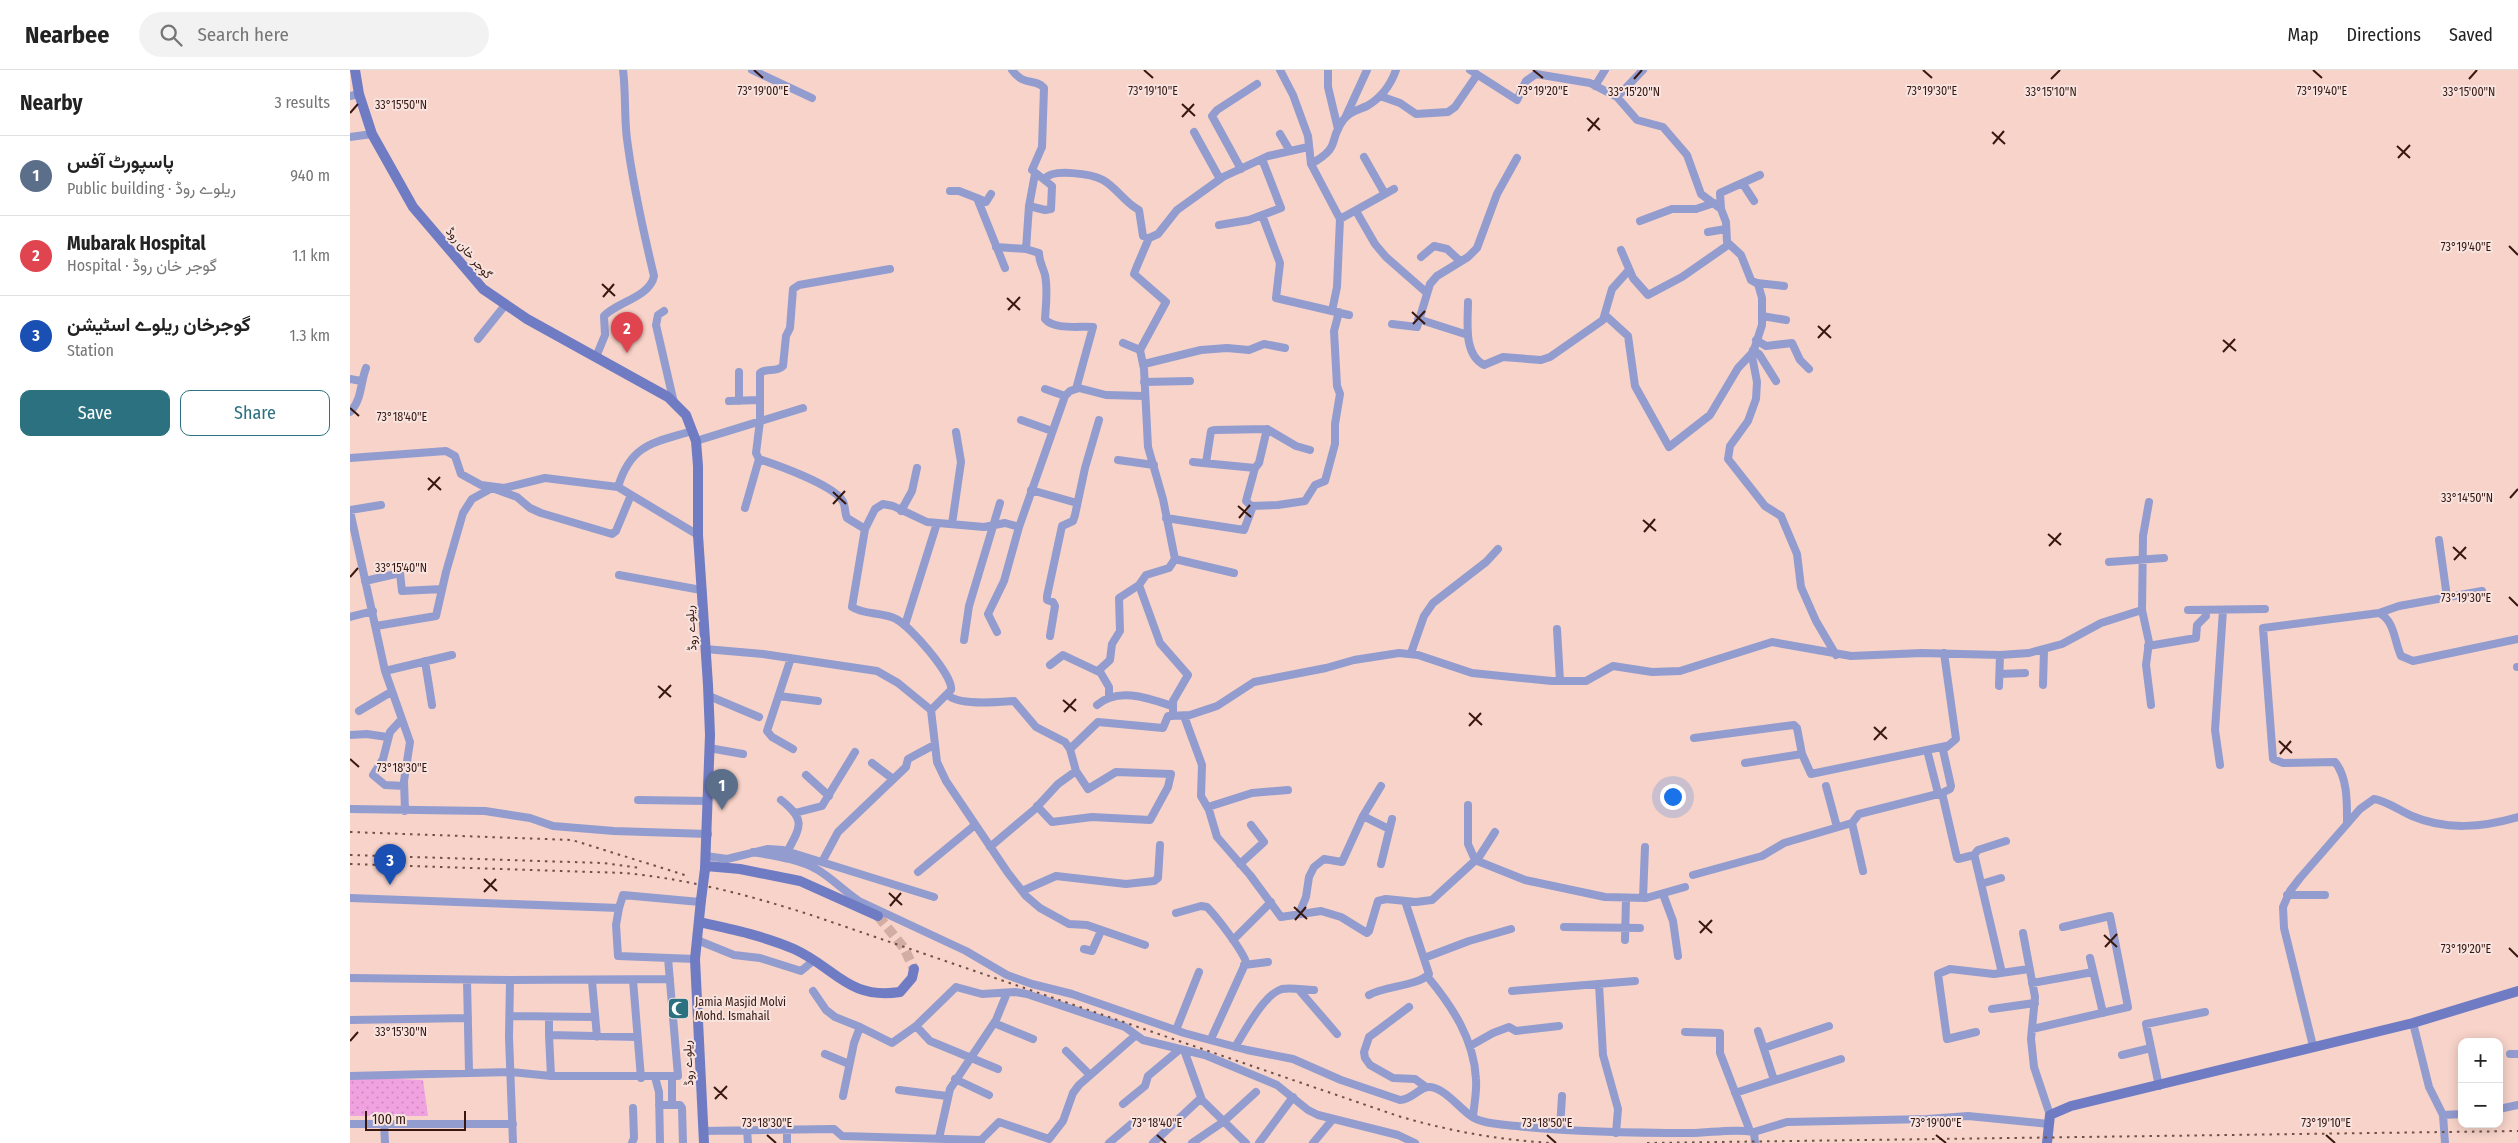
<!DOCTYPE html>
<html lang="en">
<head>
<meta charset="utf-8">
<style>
	:root { --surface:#fff; --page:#f2f2f2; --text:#222; --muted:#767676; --line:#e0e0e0; --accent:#2c7180 }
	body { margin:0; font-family:"Fira Sans Condensed",Vazirmatn,sans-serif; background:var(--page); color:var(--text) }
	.controls { position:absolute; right:15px; bottom:15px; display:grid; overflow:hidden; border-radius:10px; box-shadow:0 2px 12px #0003 }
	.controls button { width:45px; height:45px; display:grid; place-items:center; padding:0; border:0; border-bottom:1px solid var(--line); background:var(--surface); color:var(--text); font:25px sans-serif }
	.scale { position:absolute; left:15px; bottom:12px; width:101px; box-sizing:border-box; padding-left:5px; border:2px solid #37170f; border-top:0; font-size:14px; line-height:18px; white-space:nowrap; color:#37170f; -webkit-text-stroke:4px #f7e4e0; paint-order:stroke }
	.you { position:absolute; left:1322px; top:726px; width:18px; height:18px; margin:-12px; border:4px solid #fff; border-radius:50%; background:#1a73e8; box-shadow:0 0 0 8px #1a73e833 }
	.badge { display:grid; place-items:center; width:32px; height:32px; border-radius:50%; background:var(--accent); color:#fff; font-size:16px; font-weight:700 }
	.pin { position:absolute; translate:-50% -41px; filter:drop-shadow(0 1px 2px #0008) }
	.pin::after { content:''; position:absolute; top:26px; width:18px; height:15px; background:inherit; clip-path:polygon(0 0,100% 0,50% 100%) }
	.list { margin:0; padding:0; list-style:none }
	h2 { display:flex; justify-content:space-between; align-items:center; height:65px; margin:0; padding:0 20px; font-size:21px }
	h2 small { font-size:16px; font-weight:400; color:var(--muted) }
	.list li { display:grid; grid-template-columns:32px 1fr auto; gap:15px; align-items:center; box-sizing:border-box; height:80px; padding:0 20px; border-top:1px solid var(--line) }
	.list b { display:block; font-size:19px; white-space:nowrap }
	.list p { margin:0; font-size:16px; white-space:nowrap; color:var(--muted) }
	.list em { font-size:16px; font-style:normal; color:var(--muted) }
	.actions { display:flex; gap:10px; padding:15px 20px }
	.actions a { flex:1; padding:11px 0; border:1px solid var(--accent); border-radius:10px; text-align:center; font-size:18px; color:var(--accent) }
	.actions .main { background:var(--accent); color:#fff }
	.icon { flex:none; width:28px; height:28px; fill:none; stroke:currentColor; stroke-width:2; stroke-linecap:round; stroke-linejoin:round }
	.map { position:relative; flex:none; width:2168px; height:1073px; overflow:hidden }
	header { display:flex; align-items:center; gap:30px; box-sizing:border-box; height:70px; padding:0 25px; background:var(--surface); border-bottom:1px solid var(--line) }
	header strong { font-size:24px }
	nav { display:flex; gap:28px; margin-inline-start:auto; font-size:18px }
	.search { width:350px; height:45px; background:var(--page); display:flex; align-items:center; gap:12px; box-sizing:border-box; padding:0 18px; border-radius:28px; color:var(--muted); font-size:19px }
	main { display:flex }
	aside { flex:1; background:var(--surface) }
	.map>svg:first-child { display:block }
	.park { fill:url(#park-dots) }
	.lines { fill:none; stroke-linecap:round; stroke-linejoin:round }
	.secondary-tunnel { stroke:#d1ada4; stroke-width:10; stroke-dasharray:10 5; stroke-linecap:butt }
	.street { stroke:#929cce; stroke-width:8 }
	.secondary { stroke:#6f7cc4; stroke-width:10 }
	.rail { stroke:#704f46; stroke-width:2; stroke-dasharray:2.5 5; stroke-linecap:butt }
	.secondary-bridge { stroke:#6f7cc4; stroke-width:10 }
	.ticks { fill:none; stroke:#37170f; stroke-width:2 }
	.labels { text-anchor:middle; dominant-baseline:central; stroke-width:4; stroke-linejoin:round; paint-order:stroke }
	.street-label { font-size:12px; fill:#37170f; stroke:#f7e4e0 }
	.poi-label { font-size:12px; fill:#37170f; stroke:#f7e4e0; text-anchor:start }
	.ticks-label { font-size:12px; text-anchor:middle; fill:#37170f; stroke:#f7e4e0; stroke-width:4; stroke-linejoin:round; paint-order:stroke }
</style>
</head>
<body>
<header>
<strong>Nearbee</strong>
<div class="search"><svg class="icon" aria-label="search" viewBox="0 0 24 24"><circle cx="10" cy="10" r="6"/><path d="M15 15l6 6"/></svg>Search here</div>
<nav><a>Map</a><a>Directions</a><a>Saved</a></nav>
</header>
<main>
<aside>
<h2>Nearby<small>3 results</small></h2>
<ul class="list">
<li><span class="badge" style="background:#5c6f8a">1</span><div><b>پاسپورٹ آفس</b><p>Public building · ریلوے روڈ</p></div><em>940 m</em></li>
<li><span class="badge" style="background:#e0444e">2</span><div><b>Mubarak Hospital</b><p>Hospital · گوجر خان روڈ</p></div><em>1.1 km</em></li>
<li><span class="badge" style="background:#1a4fb4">3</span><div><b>گوجرخان ریلوے اسٹیشن</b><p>Station</p></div><em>1.3 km</em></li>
</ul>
<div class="actions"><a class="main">Save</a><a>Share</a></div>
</aside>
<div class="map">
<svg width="2168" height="1073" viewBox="0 0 2168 1073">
	<defs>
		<pattern id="park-dots" width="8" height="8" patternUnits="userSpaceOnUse" patternTransform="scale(1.25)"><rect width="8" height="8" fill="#f0a1df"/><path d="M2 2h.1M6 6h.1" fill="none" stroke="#ce8abe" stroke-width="1.8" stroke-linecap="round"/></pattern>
	</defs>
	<rect width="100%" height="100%" fill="#f7d3c9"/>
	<!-- park -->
	<path class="park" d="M0,1007L73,1010L78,1046H0Z"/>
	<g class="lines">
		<!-- secondary-tunnel -->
		<path class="secondary-tunnel" d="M528,846L554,878L564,899"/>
		<!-- street -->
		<path class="street" d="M402,0L462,28
			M662,0C674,17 686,8 694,18L692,77L682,100L702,116L701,139L695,140L679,136
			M930,0L943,25L958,66L961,94L990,149L987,217L982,241
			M978,0V17L988,59
			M1120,0L1167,30L1176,11L1186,4L1240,13L1267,27L1287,50L1313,57L1337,85L1351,124L1371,139L1376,152L1377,172L1391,185L1401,210L1408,214L1412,228V255L1402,286L1407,312L1406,329L1398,351L1380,376L1378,389L1415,436L1431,446L1447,484L1451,517L1466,551L1486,585
			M1245,16L1255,0
			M0,26L9,24
			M1030,26L1050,33L1066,44L1098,42L1105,37L1127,5
			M1267,27L1293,0
			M996,46L1017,0
			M844,62L870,109
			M930,64L940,81
			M0,67L22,64
			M1014,87L1035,124
			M961,94C993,76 977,71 994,49C1000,41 1008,40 1017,36C1031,28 1041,14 1046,0
			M891,99L862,46L867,40L907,14
			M685,104L679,136L676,179L689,183C689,192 693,197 695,205C698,220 696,234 695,249C704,260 729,256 743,257L726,319
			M695,109C702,98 742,104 753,110C767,118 775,133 789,140L793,166L799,168
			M1393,114L1404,131
			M600,121H609L627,128L655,198
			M627,128L636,132L641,124
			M1371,139L1370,123L1410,105
			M1006,141L1025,174L1036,187L1077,223
			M912,145L930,193L926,228L999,245
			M990,149L1044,119
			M1290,151L1322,139H1346L1364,133
			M869,155L899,150L931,138L912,89
			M1358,162L1376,159
			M646,177L676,179
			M1271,180L1283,208L1298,225L1332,207L1378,175
			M1071,187L1084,176L1097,179L1110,191
			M1407,213L1434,216
			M1118,232C1118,252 1113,284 1134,295L1153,287L1191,290L1200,287L1253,250L1262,219L1279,200
			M314,241L308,245L306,255L324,333
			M1255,245L1278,266L1285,316L1319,377L1360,345L1388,298L1403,282
			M1412,246L1436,250
			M1068,249L1118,265
			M1042,254L1067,257L1080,214L1087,206L1118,187L1127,178L1147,124L1167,88
			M128,269L156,234
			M1406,270L1416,276L1442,273L1450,290L1459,299
			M773,273L790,280
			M1403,280L1409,284L1426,311
			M246,287L255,265L254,246C267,232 300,227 304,206C293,160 283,116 277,69C274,46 276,23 273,0
			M794,294L851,280L877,278L899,280L914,274L935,278
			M389,302V331
			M0,309L11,311
			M794,312L840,311
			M695,319L715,326
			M379,331L409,330
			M0,342C12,330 10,314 16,298
			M671,350L702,361
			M346,371L453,338
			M0,388L96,381L105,386L111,404L131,415L154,418L195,408L268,417L348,465
			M409,389C427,395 481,414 492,430C496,435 494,442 497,448L515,459L502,537C514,545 532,542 546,549C559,555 604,606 601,620L581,640
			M768,390L804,395
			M843,392L905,398L896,431L901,436L928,435L955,431L965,415L975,411L985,374V354L990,324L987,316L984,261L989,242
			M856,393L861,361L865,360L917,359L946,376L960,380
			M905,398L909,393L917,359
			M268,417C281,374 303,373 342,361
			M681,420L727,433
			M1799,432L1793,466L1792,540L1799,572L1796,595L1801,635
			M395,438L409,389L406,383L410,351V303C417,297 426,303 433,296L436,266L440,258L443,219L449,215L540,199
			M0,440L31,435
			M0,441L35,601L60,672L54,711L55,741
			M551,441L562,421L567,398
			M816,448L894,460L903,436
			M602,454L611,392L606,362
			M515,459L525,439L533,434L543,436L577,452L634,457L655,453L669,457
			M2089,470L2097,527
			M825,489L884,503
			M1759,492L1814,488
			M269,505L351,520
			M15,511L50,503L52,521L92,519
			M1838,540L1915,539
			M2029,543L2049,536L2132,521
			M0,547L23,541
			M555,555L587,453
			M26,556L86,546L96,502L113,443L122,429L142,418L167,427L180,438L191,443L262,464L266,461L281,425
			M1207,559L1210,611
			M647,562L638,544L654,511L669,457L715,326L720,321L729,318L756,325L794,326
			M700,566L705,536L703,532L697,530V526L712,456L723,451L725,445L735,398L749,350
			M614,570L619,536L650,433
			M1798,576L1846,568L1847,555L1856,546L1855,540
			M355,579L413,584L527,601L548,613L581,640L587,692L596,711L658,803L676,826L690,838L719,854L737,855L795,875
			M1061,583L1074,546L1083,533L1136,492L1148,479
			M441,588L417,661L422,667L443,679
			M75,591L82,635
			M700,595L713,585L749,602
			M2167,597H2168
			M35,601L102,585
			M1650,604L1675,603
			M1693,615L1694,580
			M1649,616L1650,585
			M598,625C609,636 649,632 664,631L686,657L715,672L720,679L726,701L738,719L766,702L821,704L818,717L800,750L742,747L702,752L687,736
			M359,626L409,647
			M429,626L468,631
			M759,627V617L749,600L760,590L762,574L770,561L769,528L789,515
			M747,635C768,617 798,628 822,636
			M9,641L41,622
			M823,646V631L838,605L810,573L789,515L796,505L819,498L825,489L813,429L798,377L794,299L790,280L816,232L784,204C785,200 797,173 799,168L808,164L827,140L873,107L918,86L958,77
			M834,646L852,695L851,726L859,740L867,767L900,805L931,847L971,841L991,847L1017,863L1019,861L1028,831L1036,829L1066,832L1082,830L1129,787L1145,762
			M51,650L40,662L33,689L23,705L35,715L54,716
			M0,665L17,664L37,667
			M1344,668L1444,655L1447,658L1452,684
			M359,678L393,684
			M720,679L748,652L813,658L818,646L840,645L867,636L904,612L976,598L1004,590L1049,583L1068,585L1122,603L1202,611H1236L1263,596L1302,602L1330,601L1422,572L1501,586L1572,583L1650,585L1679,583L1712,574L1751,553L1792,540
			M1577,680L1588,723
			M522,693L543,709
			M1395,693L1452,684L1461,704L1596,676
			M1870,695L1865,660L1873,540
			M456,705L479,726
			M1476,716L1487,757
			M1592,723L1600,719L1601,716L1593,680L1606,669L1594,583
			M288,730L358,731
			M431,730C456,750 451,756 437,782
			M1118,735V774L1125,790L1175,810L1255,827L1296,828L1335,817
			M858,737L902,723L938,720
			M0,739L135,741L180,748L203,756L264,761L358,764
			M445,743L472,736L505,682
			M1013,746L1039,759
			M1502,753L1513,801
			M1997,753C1997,734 1998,708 1985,692L1933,693L1923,689L1913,558L2029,543C2045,551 2044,571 2051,586L2063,591L2168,569
			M640,777L685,739L708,714L726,701
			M403,782C425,786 449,789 468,800C483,809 495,822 509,831L616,881L657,905L682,914L722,924L834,963L897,980L943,989L991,1010L1050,1030C1062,1030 1070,1016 1080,1017C1097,1019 1110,1040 1124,1048C1137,1055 1161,1055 1176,1057C1231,1062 1285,1063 1340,1063C1360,1063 1384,1058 1404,1062
			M1624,785L1628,780L1656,771
			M356,786L377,789L418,779L433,780L584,827
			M472,792L488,762L556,697L558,689L584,675
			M890,794L914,772L901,755
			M1031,794L1042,749
			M568,802L625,755
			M1343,805L1412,786L1434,773L1502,753L1509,744L1592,723L1607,788L1608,789L1624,785L1625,788L1652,903
			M1631,814L1651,808
			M672,821L706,806L776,814L804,811L808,808L810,775
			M1313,824L1323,851L1328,886
			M1937,825H1975
			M0,828L269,838L273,825L350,832
			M1293,828L1295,777
			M269,838L266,855L268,886L345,889
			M826,843L851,836L857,837C867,847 892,880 896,892L861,969
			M949,844L956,827L959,807L964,797L974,789L992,792L1013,746L1031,716
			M1214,857L1290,858
			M1673,863L1685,927L1681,969L1684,997L1700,1045
			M347,870L384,885L410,888L451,901L463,891
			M883,870L921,832
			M1275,870L1276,829
			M734,879L742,881L751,861
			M1074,888L1119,871L1161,859
			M1740,888L1753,943
			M894,895L918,892
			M1077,906C1102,936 1124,969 1126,1009C1127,1022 1124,1035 1123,1047
			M0,908L160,910L159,967L163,1073
			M117,910L119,1002
			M160,910L320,909
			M283,910L291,1008
			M242,911L247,967
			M1682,913L1743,902
			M1249,914L1253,985L1268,1039L1266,1063
			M949,920L987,964
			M463,921L476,940L485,947L510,957L542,973L566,956L606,917L632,924L665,922L677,924L775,957L793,970L855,985L927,1015L958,1040L968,1045L1048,1065L1065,1073
			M1162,921L1285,911
			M1019,925C1035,916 1068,916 1079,904L1055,831
			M1059,937L1019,967L1014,982L1015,988L1020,995L1043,1008L1065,1009L1076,1017
			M1642,939L1685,933
			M160,946L245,947
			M0,950L118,948
			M644,953L683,969
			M2063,953L2079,1017L2093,1045L2095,1073
			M566,956L580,971L648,999
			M1682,959L1778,937L1760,846L1713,857
			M826,960L849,902
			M1408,961L1424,1010
			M1335,962L1370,963V983L1400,1061
			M1626,962L1597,969L1588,904L1600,899L1644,904L1679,899
			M199,965V948
			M1120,976L1143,963L1159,957L1166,961L1209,956
			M1963,976L1934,858L1933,837L1940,821L1950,808L2010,739L2024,729C2037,731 2050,741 2062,746C2097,761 2133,757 2168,747
			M885,977C895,961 914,924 932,919C942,917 954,920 964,920
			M1414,978L1479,956
			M834,980L852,1030L896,1073
			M716,981L740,1005
			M475,984L499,994
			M2160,984H2168
			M1772,985L1801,978
			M0,1006L161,1002L201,1006H328L318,888
			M201,1006L199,965L287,967
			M305,1007L309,1022L310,1073
			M605,1009L639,1025
			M1809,1016L1796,954L1855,942
			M549,1020L597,1026
			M1385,1023L1491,989
			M493,1026L504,973L510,957
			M322,1034V1007
			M773,1034L795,1016L798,1006L829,980
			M309,1035H330L332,1038L333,1073
			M2149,1039L2168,1035
			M2093,1045L2112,1044
			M34,1053L35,1073
			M0,1054H163
			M1210,1059L1212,1026
			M397,1060L398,1073
			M437,1060V1073
			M353,1061L484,1059L492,1066L631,1070V1073
			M589,1068L600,1019L646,950L657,923
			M631,1070L649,1052L699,1069L713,1051L723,1023L729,1015L786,965
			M282,1073L284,1068L283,1038
			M759,1073L786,1050
			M803,1073L851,1028
			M842,1073L873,1052L906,1022
			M909,1073L943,1027
			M963,1073L983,1049
			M1405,1073L1404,1062L1437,1052L1577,1049L1618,1046L1699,1054"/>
		<!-- secondary -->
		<path class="secondary" d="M5,0L9,24L22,64L63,137L133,219L177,249L318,327L336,345L346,371L348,396V465L358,615L360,665L355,799
			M356,796L390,799L450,811L528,846
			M351,830L345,889L354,1073
			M349,852C381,859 414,866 444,879C486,898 498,930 550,922L562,908L564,899
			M1697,1073L1700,1045L1721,1036L2063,953L2168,921"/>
		<!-- rail -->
		<path class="rail" d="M0,762L222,770L338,806
			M0,785L253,793L291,798
			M0,794L274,803C339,809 402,826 464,846L1048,1046C1099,1061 1149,1070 1202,1073
			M1297,1073L2168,1061"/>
		<!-- secondary-bridge -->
		<path class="secondary-bridge" d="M351,830L355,799"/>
	</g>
	<!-- ticks -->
	<path class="ticks" d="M404,0L413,8M794,0L803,8M1183,0L1193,8M1573,0L1582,8M1963,0L1972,8M1284,9L1292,0M1701,9L1710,0M2119,9L2127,0M832,34L845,46M0,43L8,34M832,47L844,34M1237,48L1250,60M1238,61L1249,48M1642,62L1655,74M1643,74L1654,61M2047,76L2060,88M2048,88L2060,75M2159,176L2168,185M252,214L265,226M253,227L264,214M657,228L670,240M658,240L670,227M1062,242L1075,254M1063,254L1075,241M1468,256L1481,268M1468,268L1480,255M1873,270L1886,281M1873,282L1885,269M0,338L9,346M78,408L91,420M78,420L90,407M483,422L496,434M2160,428L2168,419M483,434L495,421M888,436L901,447M889,448L900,435M1293,450L1306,461M1294,462L1305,449M1698,464L1711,475M1699,476L1711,463M2103,477L2116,489M2104,490L2116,477M0,507L8,498M2159,527L2168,536M308,616L321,627M309,628L321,615M713,630L726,641M714,642L726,629M1119,643L1132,655M1119,656L1131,643M1524,657L1537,669M1524,670L1536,657M1929,671L1942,683M1930,684L1941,671M0,689L9,697M134,809L147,821M134,822L146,809M539,823L552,835M540,836L551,823M944,837L957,849M945,850L956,837M1349,851L1362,863M1350,863L1362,850M1754,865L1767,877M1755,877L1767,864M2159,878L2168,887M0,971L8,962M364,1017L377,1029M365,1029L377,1016M417,1065L426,1073M807,1065L816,1073M1197,1065L1206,1073M1586,1065L1596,1073M1976,1065L1985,1073"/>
	<!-- icons -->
	<defs>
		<symbol id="mosque-square" viewBox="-11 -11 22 22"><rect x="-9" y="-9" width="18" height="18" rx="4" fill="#2c7180" stroke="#f7e4e0"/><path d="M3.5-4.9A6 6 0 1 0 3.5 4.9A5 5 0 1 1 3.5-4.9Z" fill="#fff"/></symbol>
	</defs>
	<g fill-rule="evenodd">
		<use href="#mosque-square" x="316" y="926" width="25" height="25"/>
	</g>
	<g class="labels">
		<!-- street labels -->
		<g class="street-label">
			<text transform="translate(119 183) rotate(49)">گوجر خان روڈ</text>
			<text transform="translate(341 558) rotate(-94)">ریلوے روڈ</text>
			<text transform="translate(338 993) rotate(-93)">ریلوے روڈ</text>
		</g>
		<!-- poi labels -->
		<g class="poi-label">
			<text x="345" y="932">Jamia Masjid Molvi<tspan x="345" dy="14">Mohd. Ismahail</tspan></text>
		</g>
	</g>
	<g class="ticks-label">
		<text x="413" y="25">73°19'00"E</text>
		<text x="803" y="25">73°19'10"E</text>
		<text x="1193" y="25">73°19'20"E</text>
		<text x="1582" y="25">73°19'30"E</text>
		<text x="1972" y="25">73°19'40"E</text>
		<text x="1284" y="26">33°15'20"N</text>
		<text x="1701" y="26">33°15'10"N</text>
		<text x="2119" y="26">33°15'00"N</text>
		<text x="51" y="39">33°15'50"N</text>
		<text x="2116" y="181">73°19'40"E</text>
		<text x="52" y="351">73°18'40"E</text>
		<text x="2117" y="432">33°14'50"N</text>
		<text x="51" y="502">33°15'40"N</text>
		<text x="2116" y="532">73°19'30"E</text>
		<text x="52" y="702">73°18'30"E</text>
		<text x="2116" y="883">73°19'20"E</text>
		<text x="51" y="966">33°15'30"N</text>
		<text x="417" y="1057">73°18'30"E</text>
		<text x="807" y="1057">73°18'40"E</text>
		<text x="1197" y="1057">73°18'50"E</text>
		<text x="1586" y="1057">73°19'00"E</text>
		<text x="1976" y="1057">73°19'10"E</text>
	</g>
</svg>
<div class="controls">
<button>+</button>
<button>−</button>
</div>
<div class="scale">100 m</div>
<div class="you"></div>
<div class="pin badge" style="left:372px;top:740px;background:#5c6f8a">1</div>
<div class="pin badge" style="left:277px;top:283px;background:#e0444e">2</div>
<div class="pin badge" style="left:40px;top:815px;background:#1a4fb4">3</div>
</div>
</main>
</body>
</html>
